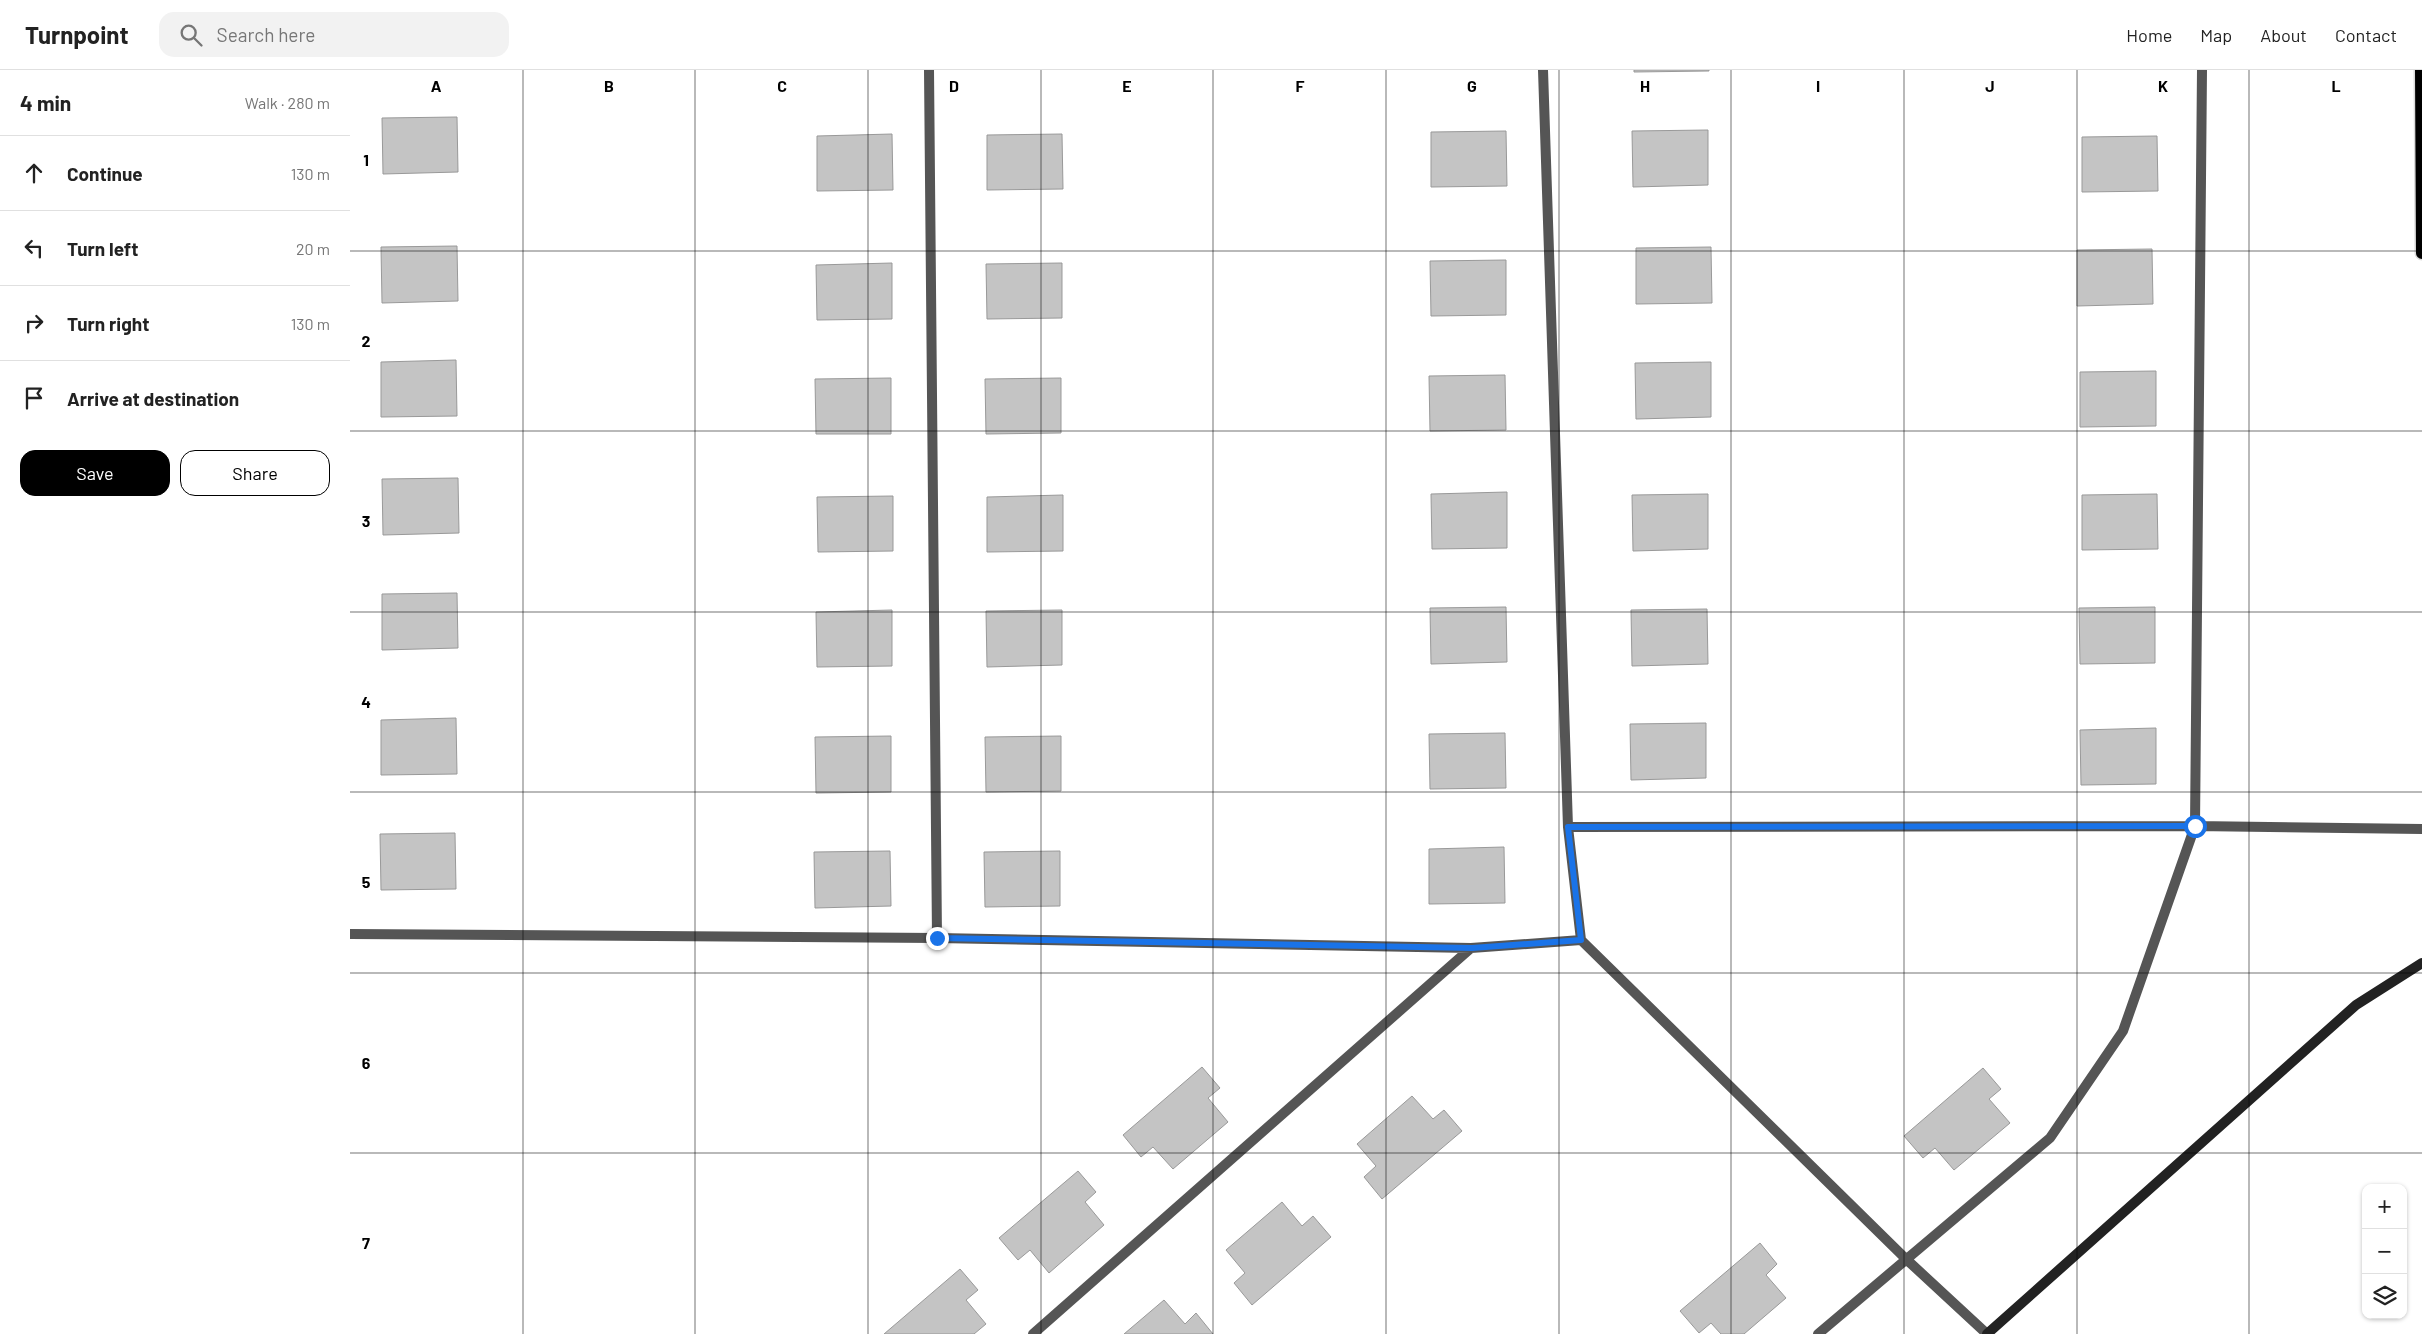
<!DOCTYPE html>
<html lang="en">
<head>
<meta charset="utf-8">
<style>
	:root { --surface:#fff; --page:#f2f2f2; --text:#222; --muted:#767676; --line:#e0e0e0; --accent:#000 }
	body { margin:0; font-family:Barlow,sans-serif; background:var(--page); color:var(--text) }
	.controls { position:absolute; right:15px; bottom:15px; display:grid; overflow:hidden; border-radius:10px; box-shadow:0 1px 4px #0004 }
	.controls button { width:45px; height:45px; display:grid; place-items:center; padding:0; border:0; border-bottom:1px solid var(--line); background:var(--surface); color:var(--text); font:25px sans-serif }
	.stop { position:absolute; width:15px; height:15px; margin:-11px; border:4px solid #1a73e8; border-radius:50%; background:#fff }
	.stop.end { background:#1a73e8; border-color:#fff; box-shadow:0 1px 5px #0008 }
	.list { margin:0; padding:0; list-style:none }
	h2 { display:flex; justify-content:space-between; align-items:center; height:65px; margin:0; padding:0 20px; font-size:21px }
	h2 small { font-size:16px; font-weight:400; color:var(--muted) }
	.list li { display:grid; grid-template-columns:32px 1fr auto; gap:15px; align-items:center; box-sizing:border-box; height:75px; padding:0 20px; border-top:1px solid var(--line) }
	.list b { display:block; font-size:19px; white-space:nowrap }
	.list em { font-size:16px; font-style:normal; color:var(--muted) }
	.actions { display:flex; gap:10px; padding:15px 20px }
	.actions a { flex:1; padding:11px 0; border:1px solid var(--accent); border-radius:15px; text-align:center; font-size:18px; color:var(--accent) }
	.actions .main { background:var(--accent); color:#fff }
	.icon { flex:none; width:28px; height:28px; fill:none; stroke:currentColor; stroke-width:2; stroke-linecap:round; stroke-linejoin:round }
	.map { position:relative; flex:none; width:2072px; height:1264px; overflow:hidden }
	header { display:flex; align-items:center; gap:30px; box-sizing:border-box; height:70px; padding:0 25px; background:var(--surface); border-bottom:1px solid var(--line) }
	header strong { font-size:24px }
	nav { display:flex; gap:28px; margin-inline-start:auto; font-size:18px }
	.search { width:350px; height:45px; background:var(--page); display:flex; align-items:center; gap:12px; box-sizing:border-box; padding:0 18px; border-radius:15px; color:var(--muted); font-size:19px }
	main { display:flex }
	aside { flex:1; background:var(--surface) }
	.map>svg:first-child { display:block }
	.building { fill:#c4c4c4; stroke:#999 }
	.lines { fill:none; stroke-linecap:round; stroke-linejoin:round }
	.primary-casing { stroke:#dbdbdb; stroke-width:15 }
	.street { stroke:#555; stroke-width:10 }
	.secondary { stroke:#222; stroke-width:10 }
	.primary { stroke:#000; stroke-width:12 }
	.route { stroke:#1a73e8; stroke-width:6 }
	.grid { fill:none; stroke:#000; stroke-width:1; stroke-opacity:0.55 }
	.grid-label { font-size:16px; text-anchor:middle; font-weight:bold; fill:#000; stroke:#fff; stroke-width:4; stroke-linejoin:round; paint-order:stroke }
</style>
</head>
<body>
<header>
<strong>Turnpoint</strong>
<div class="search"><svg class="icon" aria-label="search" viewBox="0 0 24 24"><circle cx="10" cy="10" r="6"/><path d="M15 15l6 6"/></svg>Search here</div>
<nav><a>Home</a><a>Map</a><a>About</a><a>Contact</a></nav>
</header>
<main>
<aside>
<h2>4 min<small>Walk · 280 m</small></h2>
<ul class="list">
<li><svg class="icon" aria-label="ahead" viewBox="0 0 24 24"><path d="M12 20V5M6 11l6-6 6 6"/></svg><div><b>Continue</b></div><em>130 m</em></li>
<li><svg class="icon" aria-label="left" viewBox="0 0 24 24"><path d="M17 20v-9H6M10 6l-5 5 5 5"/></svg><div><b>Turn left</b></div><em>20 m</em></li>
<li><svg class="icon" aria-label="right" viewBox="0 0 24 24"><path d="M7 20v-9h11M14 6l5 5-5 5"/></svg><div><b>Turn right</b></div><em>130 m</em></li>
<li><svg class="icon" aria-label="arrive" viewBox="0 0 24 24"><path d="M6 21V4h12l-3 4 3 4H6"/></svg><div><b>Arrive at destination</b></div></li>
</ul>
<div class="actions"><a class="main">Save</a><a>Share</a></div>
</aside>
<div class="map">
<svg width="2072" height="1264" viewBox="0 0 2072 1264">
	<rect width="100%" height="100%" fill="#fff"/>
	<!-- building -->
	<path class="building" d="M1284,0H1359V1L1284,2Z
		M107,47L108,102L33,104L32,48Z
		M1358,60V115L1283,117L1282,61Z
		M1156,61L1157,116L1081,117V62Z
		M542,64L543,120L467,121V66Z
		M712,64L713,119L637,120V65Z
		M1807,66L1808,121L1732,122V67Z
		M107,176L108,231L32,233L31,177Z
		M1361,177L1362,233L1286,234V178Z
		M1802,179L1803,234L1727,236V180Z
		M1156,190V245L1081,246L1080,191Z
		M542,193V249L467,250L466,195Z
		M712,193V248L637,249L636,194Z
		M106,290L107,346L31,347V292Z
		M1361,292V347L1286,349L1285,293Z
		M1806,301V356L1730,357V302Z
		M1155,305L1156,360L1080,361L1079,306Z
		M541,308V364H466L465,309Z
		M711,308V363L636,364L635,309Z
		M108,408L109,463L33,465L32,409Z
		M1157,422V478L1082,479L1081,424Z
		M1358,424V479L1283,481L1282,425Z
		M1807,424L1808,479L1732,480V425Z
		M713,425V481L637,482V427Z
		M543,426V481L468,482L467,427Z
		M107,523L108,578L32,580V524Z
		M1156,537L1157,592L1081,594L1080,538Z
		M1805,537V593L1730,594L1729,538Z
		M1357,539L1358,594L1282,596L1281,540Z
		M542,540V596L467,597L466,542Z
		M712,540V595L637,597L636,541Z
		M106,648L107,704L31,705V650Z
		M1356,653V708L1281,710L1280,654Z
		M1806,658V714L1731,715L1730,660Z
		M1155,663L1156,718L1080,719L1079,664Z
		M541,666V722L466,723L465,667Z
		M711,666V721L636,722L635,667Z
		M105,763L106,819L31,820L30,764Z
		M1154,777L1155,833L1079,834V779Z
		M540,781L541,836L465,838L464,782Z
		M710,781V836L635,837L634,782Z
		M852,997L870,1018L858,1028L878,1052L823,1099L803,1077L791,1087L773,1065Z
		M1633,998L1651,1019L1639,1029L1660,1053L1604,1100L1585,1078L1573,1088L1554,1066Z
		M1062,1026L1083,1049L1094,1040L1112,1061L1032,1129L1014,1107L1026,1096L1007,1074Z
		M728,1101L746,1122L735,1132L754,1155L699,1203L680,1180L668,1190L649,1168Z
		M932,1132L952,1156L963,1146L981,1167L902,1235L884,1213L895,1203L876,1180Z
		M1410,1173L1427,1194L1416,1205L1436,1228L1394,1264H1371L1361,1253L1349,1263L1330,1241Z
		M610,1199L628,1220L616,1230L636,1254L624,1264H534Z
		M814,1230L835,1254L846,1243L863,1264H774Z"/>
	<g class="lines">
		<defs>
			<path id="primary" d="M2071,0L2072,183"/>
		</defs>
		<!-- primary casing -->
		<use href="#primary" class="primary-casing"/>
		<!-- street -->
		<path class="street" d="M579,0L587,868
			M1193,0L1218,757L1231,870
			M1218,757L1845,756L2072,759
			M0,864L587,868L1121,878L1231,870L1556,1189L1637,1264
			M683,1264L1121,878
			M1468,1264L1700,1068L1773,961L1845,756L1852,0"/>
		<!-- secondary -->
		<path class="secondary" d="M1637,1264L2006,935L2072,893"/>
		<!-- primary -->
		<use href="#primary" class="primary"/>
	</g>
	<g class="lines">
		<!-- route -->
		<path class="route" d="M587,868L1122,878L1231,870L1218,757L1845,756"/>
	</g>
	<!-- grid -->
	<path class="grid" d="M173,0V1264M345,0V1264M518,0V1264M691,0V1264M863,0V1264M1036,0V1264M1209,0V1264M1381,0V1264M1554,0V1264M1727,0V1264M1899,0V1264M0,181H2072M0,361H2072M0,542H2072M0,722H2072M0,903H2072M0,1083H2072"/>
	<g class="grid-label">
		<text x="86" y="22">A</text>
		<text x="259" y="22">B</text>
		<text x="432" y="22">C</text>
		<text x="604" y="22">D</text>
		<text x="777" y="22">E</text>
		<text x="950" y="22">F</text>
		<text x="1122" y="22">G</text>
		<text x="1295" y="22">H</text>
		<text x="1468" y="22">I</text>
		<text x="1640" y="22">J</text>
		<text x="1813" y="22">K</text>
		<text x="1986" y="22">L</text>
		<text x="16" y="96">1</text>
		<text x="16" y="277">2</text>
		<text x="16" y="457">3</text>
		<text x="16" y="638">4</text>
		<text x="16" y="818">5</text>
		<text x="16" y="999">6</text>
		<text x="16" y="1179">7</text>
	</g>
</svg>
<div class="controls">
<button>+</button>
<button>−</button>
<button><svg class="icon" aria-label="layers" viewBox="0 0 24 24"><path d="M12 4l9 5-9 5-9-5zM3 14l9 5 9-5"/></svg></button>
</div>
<div class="stop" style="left:1845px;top:756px"></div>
<div class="stop end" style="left:587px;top:868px"></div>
</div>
</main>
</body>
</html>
